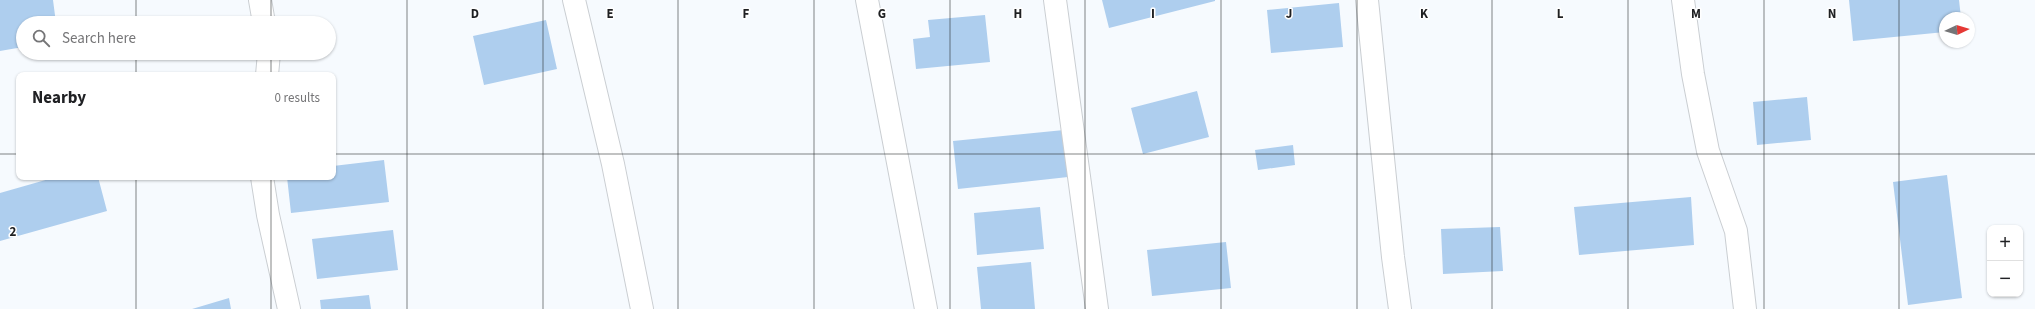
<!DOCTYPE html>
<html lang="en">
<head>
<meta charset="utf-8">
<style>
	:root { --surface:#fff; --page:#f2f2f2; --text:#202124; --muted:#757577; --line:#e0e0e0 }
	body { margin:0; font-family:"Source Sans 3",sans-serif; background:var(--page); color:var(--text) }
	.controls { position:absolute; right:12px; bottom:12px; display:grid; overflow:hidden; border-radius:8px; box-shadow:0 1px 3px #0004 }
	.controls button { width:36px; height:36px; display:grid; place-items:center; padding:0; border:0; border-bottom:1px solid var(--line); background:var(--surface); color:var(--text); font:20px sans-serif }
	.compass { position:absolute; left:1939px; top:12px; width:36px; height:36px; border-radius:50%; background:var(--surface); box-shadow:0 1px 3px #0004; rotate:86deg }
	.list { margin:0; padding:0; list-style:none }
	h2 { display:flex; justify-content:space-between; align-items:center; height:52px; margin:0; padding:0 16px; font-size:17px }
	h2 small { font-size:13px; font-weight:400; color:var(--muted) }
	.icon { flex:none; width:22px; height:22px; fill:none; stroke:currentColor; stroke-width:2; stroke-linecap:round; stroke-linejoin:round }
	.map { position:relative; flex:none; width:2035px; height:309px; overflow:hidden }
	.search { position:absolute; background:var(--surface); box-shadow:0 1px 3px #0004; left:16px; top:16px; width:320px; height:44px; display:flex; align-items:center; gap:10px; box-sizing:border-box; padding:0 14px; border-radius:22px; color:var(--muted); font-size:15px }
	.panel { position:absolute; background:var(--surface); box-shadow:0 1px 3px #0004; left:16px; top:72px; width:320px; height:108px; border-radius:8px }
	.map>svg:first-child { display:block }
	.building { fill:#aeceee }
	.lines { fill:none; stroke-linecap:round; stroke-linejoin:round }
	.minor-casing { stroke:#caced2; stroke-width:24 }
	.minor { stroke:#fff; stroke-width:22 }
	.grid { fill:none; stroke:#1f2022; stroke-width:1; stroke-opacity:0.55 }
	.grid-label { font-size:13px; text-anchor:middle; font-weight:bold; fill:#1f2022; stroke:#fff; stroke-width:3; stroke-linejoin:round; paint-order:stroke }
</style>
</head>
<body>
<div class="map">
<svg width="2035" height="309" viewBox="0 0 2035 309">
	<rect width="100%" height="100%" fill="#f6fafe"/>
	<!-- building -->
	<path class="building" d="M0,0H53L56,23H23V47L0,51Z
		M1102,0H1215V1L1109,28Z
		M1849,0H1959L1961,18H1945V32L1853,41Z
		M1339,3L1343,47L1271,53L1267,10Z
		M985,15L990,62L916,69L913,39L930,37L928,20Z
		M546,20L557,69L484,85L473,36Z
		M1197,91L1209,137L1143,154L1131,108Z
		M1807,97L1811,140L1757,145L1753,102Z
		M1064,130L1068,177L958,189L953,141Z
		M1293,145L1295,165L1258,170L1255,150Z
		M384,160L389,202L291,213L287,177H333V166Z
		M1947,175L1962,298L1908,305L1893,182Z
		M56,177H98L107,211L0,241V193Z
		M1691,197L1694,245L1579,255L1574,207Z
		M1040,207L1044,249L977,255L974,213Z
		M1500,227L1503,271L1443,274L1441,229Z
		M393,230L398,270L317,279L312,239Z
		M1226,242L1231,288L1152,296L1147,250Z
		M1031,262L1035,309H981L977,267Z
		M369,295L371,309H321L320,300Z
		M229,298L231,309H192Z"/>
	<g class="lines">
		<defs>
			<path id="minor" d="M260,0L264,23
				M574,0L613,164L642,309
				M867,0L926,309
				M1055,0L1097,309
				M1367,0L1393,257L1400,309
				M1683,0L1693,74L1708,151L1736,231L1745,309
				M267,75L269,53
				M262,177L268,215L289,309"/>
		</defs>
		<!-- minor casing -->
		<use href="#minor" class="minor-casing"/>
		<!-- minor -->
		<use href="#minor" class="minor"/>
	</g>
	<!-- grid -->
	<path class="grid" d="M136,0V23M271,0V23M407,0V309M543,0V309M678,0V309M814,0V309M950,0V309M1085,0V309M1221,0V309M1357,0V309M1492,0V309M1628,0V309M1764,0V309M1899,0V309M136,53V75M271,53V75M0,154H19M333,154H2035M136,177V309M271,177V309"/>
	<g class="grid-label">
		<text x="475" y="18">D</text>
		<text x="610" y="18">E</text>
		<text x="746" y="18">F</text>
		<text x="882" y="18">G</text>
		<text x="1018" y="18">H</text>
		<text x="1153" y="18">I</text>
		<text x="1289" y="18">J</text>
		<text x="1424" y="18">K</text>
		<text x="1560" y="18">L</text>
		<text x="1696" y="18">M</text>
		<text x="1832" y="18">N</text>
		<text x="13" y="236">2</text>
	</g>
</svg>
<div class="controls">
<button>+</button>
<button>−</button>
</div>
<svg class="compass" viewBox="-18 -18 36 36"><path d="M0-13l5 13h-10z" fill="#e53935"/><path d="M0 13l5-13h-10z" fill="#757577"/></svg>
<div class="search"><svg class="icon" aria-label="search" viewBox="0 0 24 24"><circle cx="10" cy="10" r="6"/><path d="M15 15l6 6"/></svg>Search here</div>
<section class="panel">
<h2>Nearby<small>0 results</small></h2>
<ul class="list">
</ul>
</section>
</div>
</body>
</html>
